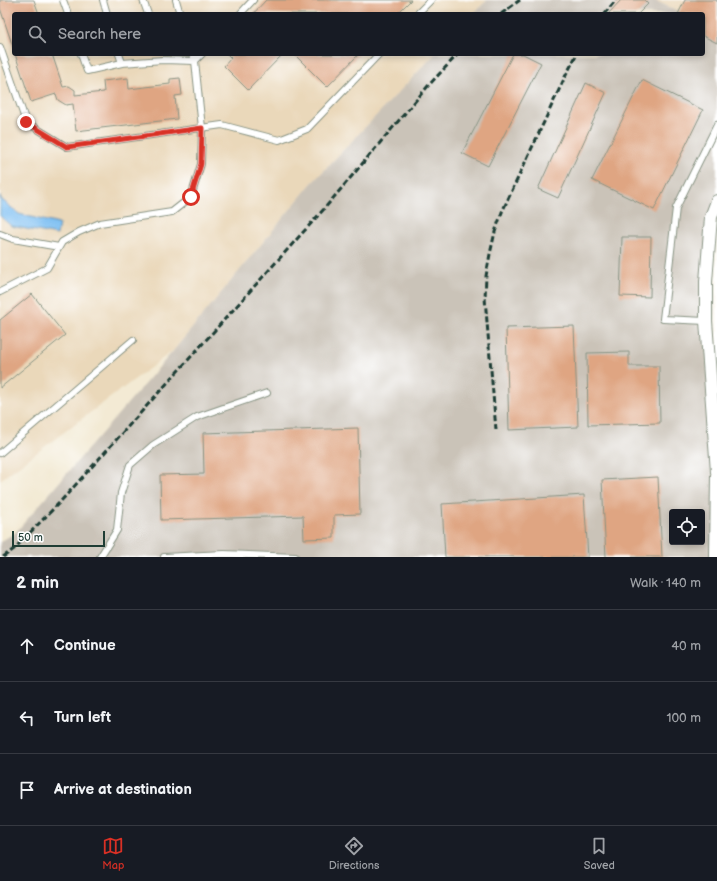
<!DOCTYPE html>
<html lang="en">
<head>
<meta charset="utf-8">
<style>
	:root { --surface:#171b24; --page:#20242c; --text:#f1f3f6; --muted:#9ea1a6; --line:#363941; --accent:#d93025 }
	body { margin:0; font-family:"Balsamiq Sans",sans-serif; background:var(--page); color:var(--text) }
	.controls { position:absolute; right:12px; bottom:12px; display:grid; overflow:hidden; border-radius:4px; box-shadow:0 2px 6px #0003 }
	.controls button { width:36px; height:36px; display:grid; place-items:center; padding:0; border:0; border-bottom:1px solid var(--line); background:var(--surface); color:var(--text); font:20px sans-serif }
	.scale { position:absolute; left:12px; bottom:10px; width:93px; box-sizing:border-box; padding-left:4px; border:2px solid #1f3d34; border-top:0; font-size:11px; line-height:14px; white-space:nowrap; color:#1f3d34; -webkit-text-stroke:3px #fff; paint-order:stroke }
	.stop { position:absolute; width:12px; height:12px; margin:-9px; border:3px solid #d93025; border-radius:50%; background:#fff }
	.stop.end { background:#d93025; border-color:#fff; box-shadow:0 1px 4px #0008 }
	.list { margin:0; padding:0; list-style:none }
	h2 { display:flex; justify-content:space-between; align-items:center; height:52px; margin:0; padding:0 16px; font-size:17px }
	h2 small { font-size:13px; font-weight:400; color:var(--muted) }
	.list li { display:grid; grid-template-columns:26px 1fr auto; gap:12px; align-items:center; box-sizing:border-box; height:72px; padding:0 16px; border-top:1px solid var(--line) }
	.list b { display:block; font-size:15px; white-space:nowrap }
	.list em { font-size:13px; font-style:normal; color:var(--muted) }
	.icon { flex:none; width:22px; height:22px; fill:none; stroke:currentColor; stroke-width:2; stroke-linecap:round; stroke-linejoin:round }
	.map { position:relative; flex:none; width:717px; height:557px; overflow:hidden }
	.search { position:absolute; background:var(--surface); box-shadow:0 2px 6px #0003; left:12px; right:12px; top:12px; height:44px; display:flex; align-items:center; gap:10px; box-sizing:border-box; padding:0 14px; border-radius:4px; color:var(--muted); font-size:15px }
	.sheet { height:268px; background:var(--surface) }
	nav { display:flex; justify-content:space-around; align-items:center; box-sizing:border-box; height:56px; border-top:1px solid var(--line); background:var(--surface); font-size:11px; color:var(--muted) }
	nav a { display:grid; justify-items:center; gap:2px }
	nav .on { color:var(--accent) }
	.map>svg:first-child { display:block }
	.built { fill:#ead8ba }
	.industrial { fill:#cac3b8; fill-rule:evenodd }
	.water { fill:#7cbef2; stroke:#4e7e93 }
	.building { fill:#dfa582 }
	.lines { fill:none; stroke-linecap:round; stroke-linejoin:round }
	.service-casing { stroke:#899484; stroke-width:8 }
	.minor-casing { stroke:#899484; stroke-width:14 }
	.service { stroke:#fff; stroke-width:6 }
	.minor { stroke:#fff; stroke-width:12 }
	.rail { stroke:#1f3d34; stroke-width:3; stroke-dasharray:6 3; stroke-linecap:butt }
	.route { stroke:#d93025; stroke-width:5 }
</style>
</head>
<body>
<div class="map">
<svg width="717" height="557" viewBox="0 0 717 557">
	<rect width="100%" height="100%" fill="#fff"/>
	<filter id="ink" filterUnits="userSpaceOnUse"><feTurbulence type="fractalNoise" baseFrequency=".025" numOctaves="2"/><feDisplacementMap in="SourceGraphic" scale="8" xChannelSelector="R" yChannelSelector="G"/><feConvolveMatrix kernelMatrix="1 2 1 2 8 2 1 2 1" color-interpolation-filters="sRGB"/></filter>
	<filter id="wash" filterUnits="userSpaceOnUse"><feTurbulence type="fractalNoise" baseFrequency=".012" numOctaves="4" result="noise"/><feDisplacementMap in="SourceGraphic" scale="16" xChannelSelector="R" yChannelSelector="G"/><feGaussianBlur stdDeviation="0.9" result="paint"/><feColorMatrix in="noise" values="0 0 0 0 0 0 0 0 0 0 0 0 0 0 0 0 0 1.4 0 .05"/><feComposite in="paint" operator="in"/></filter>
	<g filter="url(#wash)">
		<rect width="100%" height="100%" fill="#f3ead4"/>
		<!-- built -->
		<path class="built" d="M0,0H487L473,14H14V54H435L311,184L174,350L0,480Z
			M654,0H717L703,14H684Z"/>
		<!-- industrial -->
		<path class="industrial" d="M487,0H654L684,14H473Z
			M703,22L717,28V221L713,230L717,440L716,557H0V542L16,532L174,350L311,184L435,54H703ZM672,512H702V542H672Z"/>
		<!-- water -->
		<path class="water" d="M0,196L2,200L19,214L59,224L57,235L11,226L0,216Z"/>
		<g id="blocks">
			<!-- building -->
			<path class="building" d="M0,0H34L39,14H14V50L0,8Z
				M266,0H411L397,14H253Z
				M621,0H644L648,4L638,14H608Z
				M685,0H717V43L703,36V14H678Z
				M15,54H52L63,87L69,86L75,90V95L104,92L103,81L128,78L129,89L170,84V79L180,78L182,95L175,96L177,119L76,131L73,104L66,105L58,100L56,94L31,102Z
				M227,54H283L248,90L224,66L231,58Z
				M294,54H359L327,87Z
				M513,54H523L541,63L488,166L462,153Z
				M642,80L703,110L654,210L592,180Z
				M586,83L606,93L558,198L538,189Z
				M622,237H651L650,297L620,296Z
				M32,294L65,335L0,388V320Z
				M574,326L578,427L509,430L506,328Z
				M629,352V366H659L660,423L588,425L587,353Z
				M358,428L360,514L334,515V538L304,539L303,516L161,520L160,475L204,474L203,433Z
				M658,477L662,557H606L602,480Z
				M584,495L588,557H445L442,504Z"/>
		</g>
	</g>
	<g filter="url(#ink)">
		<use href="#blocks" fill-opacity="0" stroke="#899484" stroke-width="1"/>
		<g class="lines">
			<defs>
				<path id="service" d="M63,0L68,14
					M103,0L107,14
					M143,0L148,14
					M176,0L180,14
					M240,14L253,0
					M417,14L431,0
					M0,47L26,122L67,147L222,125L279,140L307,129L379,54
					M81,54L87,71L122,63L163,60L195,61L202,54
					M119,54L122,63
					M0,234L13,239L59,247
					M0,292L47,268L62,242L79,232L100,223L172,212L191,197L201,164L202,128L195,61L193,54
					M706,321L663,319L676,208L717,125
					M0,453L133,340
					M100,557L117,530L121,493L130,465L153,445L197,417L267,393
					M164,557L224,554L295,557"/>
				<path id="minor" d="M717,201L711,217L706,282V321L717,472
					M716,557L717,475"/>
			</defs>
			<!-- service casing -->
			<use href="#service" class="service-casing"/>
			<!-- minor casing -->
			<use href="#minor" class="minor-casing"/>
			<!-- service -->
			<use href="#service" class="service"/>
			<!-- minor -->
			<use href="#minor" class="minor"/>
			<!-- rail -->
			<path class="rail" d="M501,14L520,0
				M604,14L616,0
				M496,430L485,298L486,276L490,254L495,232L502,212L565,77L577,54
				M3,557L14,549L61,501L324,209L428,86L458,54"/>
		</g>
	</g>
	<g class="lines" filter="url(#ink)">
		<!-- route -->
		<path class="route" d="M26,122L67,147L202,128L201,164L191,197"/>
	</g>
</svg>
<div class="controls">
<button><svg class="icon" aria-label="locate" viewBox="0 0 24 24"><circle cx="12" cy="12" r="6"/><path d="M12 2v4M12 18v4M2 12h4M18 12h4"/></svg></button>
</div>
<div class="scale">50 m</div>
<div class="stop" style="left:191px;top:197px"></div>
<div class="stop end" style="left:26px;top:122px"></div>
<div class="search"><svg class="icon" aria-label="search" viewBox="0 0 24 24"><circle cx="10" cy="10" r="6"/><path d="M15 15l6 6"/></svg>Search here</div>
</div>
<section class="sheet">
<h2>2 min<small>Walk · 140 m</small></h2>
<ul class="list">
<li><svg class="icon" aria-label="ahead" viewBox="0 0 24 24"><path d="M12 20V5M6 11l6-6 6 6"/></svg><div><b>Continue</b></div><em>40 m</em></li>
<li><svg class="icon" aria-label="left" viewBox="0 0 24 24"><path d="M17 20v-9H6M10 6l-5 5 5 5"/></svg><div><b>Turn left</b></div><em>100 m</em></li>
<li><svg class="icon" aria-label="arrive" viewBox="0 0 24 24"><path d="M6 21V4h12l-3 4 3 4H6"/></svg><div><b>Arrive at destination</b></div></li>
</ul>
</section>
<nav>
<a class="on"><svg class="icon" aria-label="map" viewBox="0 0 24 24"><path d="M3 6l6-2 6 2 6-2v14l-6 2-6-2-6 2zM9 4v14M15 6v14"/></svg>Map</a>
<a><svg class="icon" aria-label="directions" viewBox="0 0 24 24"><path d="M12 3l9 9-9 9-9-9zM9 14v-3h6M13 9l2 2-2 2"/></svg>Directions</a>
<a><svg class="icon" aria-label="saved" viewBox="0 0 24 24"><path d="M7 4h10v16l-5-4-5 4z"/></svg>Saved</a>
</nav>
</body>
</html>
